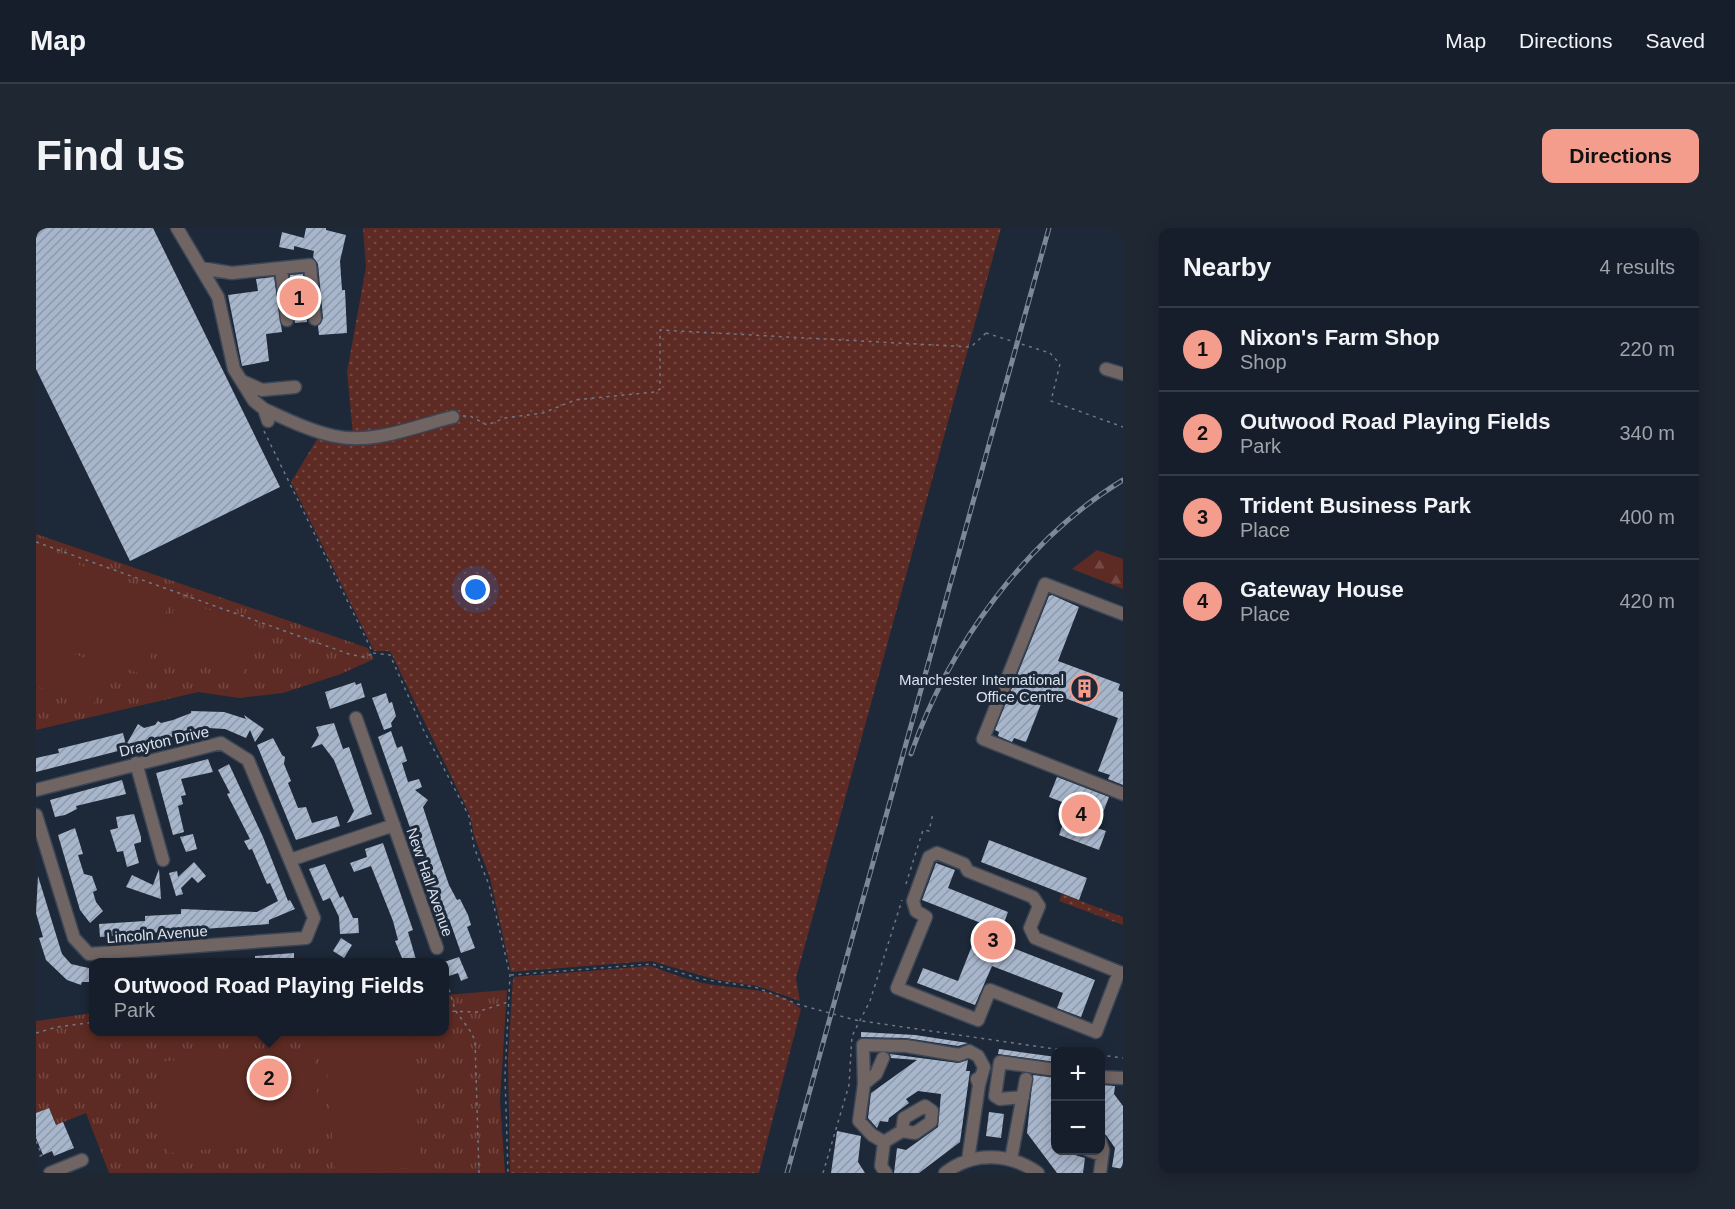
<!DOCTYPE html>
<html lang="en">
<head>
<meta charset="utf-8">
<style>
	:root { --surface:#161e2b; --page:#1f2733; --text:#f1f3f6; --muted:#9ea2a9; --line:#353c47; --accent:#f49d8d }
	body { margin:0; font-family:Arial,sans-serif; background:var(--page); color:var(--text) }
	.controls { position:absolute; right:18px; bottom:18px; display:grid; overflow:hidden; border-radius:12px; box-shadow:0 3px 15px #0003 }
	.controls button { width:54px; height:54px; display:grid; place-items:center; padding:0; border:0; border-bottom:2px solid var(--line); background:var(--surface); color:var(--text); font:30px sans-serif }
	.you { position:absolute; left:440px; top:362px; width:21px; height:21px; margin:-15px; border:4px solid #fff; border-radius:50%; background:#1a73e8; box-shadow:0 0 0 9px #1a73e833 }
	.badge { display:grid; place-items:center; width:39px; height:39px; border-radius:50%; background:var(--accent); color:#111; font-size:20px; font-weight:700 }
	.pin { position:absolute; translate:-50% -50%; border:3px solid #fff; box-shadow:0 2px 6px #0006 }
	.popup { position:absolute; left:53px; top:730px; width:360px; height:78px; box-sizing:border-box; display:grid; place-content:center; border-radius:12px; background:var(--surface); filter:drop-shadow(0 2px 4px #0005); font-size:20px; white-space:nowrap; color:var(--muted) }
	.popup b { font-size:22px; color:var(--text) }
	.popup::after { content:''; position:absolute; left:50%; top:100%; margin-left:-12px; border:12px solid transparent; border-top-color:var(--surface) }
	.list { margin:0; padding:0; list-style:none }
	h2 { display:flex; justify-content:space-between; align-items:center; height:78px; margin:0; padding:0 24px; font-size:26px }
	h2 small { font-size:20px; font-weight:400; color:var(--muted) }
	.list li { display:grid; grid-template-columns:39px 1fr auto; gap:18px; align-items:center; box-sizing:border-box; height:84px; padding:0 24px; border-top:2px solid var(--line) }
	.list b { display:block; font-size:22px; white-space:nowrap }
	.list p { margin:0; font-size:20px; white-space:nowrap; color:var(--muted) }
	.list em { font-size:20px; font-style:normal; color:var(--muted) }
	.map { position:relative; flex:none; width:1087px; height:945px; overflow:hidden; border-radius:12px }
	header { display:flex; align-items:center; gap:36px; box-sizing:border-box; height:84px; padding:0 30px; background:var(--surface); border-bottom:2px solid var(--line) }
	header strong { font-size:28px }
	nav { display:flex; gap:33px; margin-inline-start:auto; font-size:21px }
	.intro { display:flex; align-items:center; justify-content:space-between; box-sizing:border-box; height:144px; padding:0 36px }
	h1 { margin:0; font-size:42px }
	.button { padding:15px 27px; border-radius:12px; background:var(--accent); color:#111; font-size:21px; font-weight:700 }
	main { display:flex; gap:36px; padding:0 36px }
	aside { flex:1; background:var(--surface); border-radius:12px; box-shadow:0 3px 15px #0003 }
	.map>svg:first-child { display:block }
	.grass { fill:url(#grass-dots) }
	.forest { fill:url(#forest-firs) }
	.park { fill:url(#park-tufts) }
	.pitch { fill:#5d2b23 }
	.building { fill:url(#building-hatch) }
	.lines { fill:none; stroke-linecap:round; stroke-linejoin:round }
	.minor-casing { stroke:#3b4656; stroke-width:15 }
	.path { stroke:#6f7887; stroke-width:1.5; stroke-dasharray:3 4.5; stroke-linecap:butt }
	.minor { stroke:#716563; stroke-width:12 }
	.rail-casing { stroke:#7e8795; stroke-width:5 }
	.rail { stroke:#1d2839; stroke-width:3; stroke-dasharray:9; stroke-linecap:butt }
	.path-bridge { stroke:#6f7887; stroke-width:1.5; stroke-dasharray:3 4.5; stroke-linecap:butt }
	.labels { text-anchor:middle; dominant-baseline:central; stroke-width:6; stroke-linejoin:round; paint-order:stroke }
	.poi-label { font-size:15px; fill:#dbe2ee; stroke:#1d2839; text-anchor:end }
	.street-label { font-size:15px; fill:#dbe2ee; stroke:#1d2839 }
</style>
</head>
<body>
<header>
<strong>Map</strong>
<nav><a>Map</a><a>Directions</a><a>Saved</a></nav>
</header>
<div class="intro"><h1>Find us</h1><a class="button">Directions</a></div>
<main>
<div class="map">
<svg width="1087" height="945" viewBox="0 0 1087 945">
	<defs>
		<pattern id="grass-dots" width="8" height="8" patternUnits="userSpaceOnUse" patternTransform="scale(1.5)"><rect width="8" height="8" fill="#5d2b23"/><path d="M2 2h.1M6 6h.1" fill="none" stroke="#744943" stroke-width="1.8" stroke-linecap="round"/></pattern>
		<pattern id="forest-firs" width="22" height="20" patternUnits="userSpaceOnUse" patternTransform="scale(1.5)"><rect width="22" height="20" fill="#5d2b23"/><path d="M5 1l3.5 6h-7zM16 11l3.5 6h-7z" fill="#744943"/></pattern>
		<pattern id="park-tufts" width="24" height="20" patternUnits="userSpaceOnUse" patternTransform="scale(1.5)"><rect width="24" height="20" fill="#5d2b23"/><path d="M3 7l-1-3M5 7V3M7 7l1-3M15 17l-1-3M17 17v-4M19 17l1-3" fill="none" stroke="#744943"/></pattern>
		<pattern id="building-hatch" width="6" height="6" patternUnits="userSpaceOnUse" patternTransform="scale(1.5)"><rect width="6" height="6" fill="#a8b6cc"/><path d="M-1 1l2-2M0 6l6-6M5 7l2-2" fill="none" stroke="#8e9aab"/></pattern>
	</defs>
	<rect width="100%" height="100%" fill="#1d2839"/>
	<!-- grass -->
	<path class="grass" d="M327,0H965L760,750L764,773L721,758L681,752L615,733L475,744L454,650L438,608L434,587L354,423H338L255,254L283,208L318,216L400,188L317,207L311,144L330,39Z
		M1026,666L1087,689V697L1023,673Z
		M614,738C632,744 649,751 667,755C699,762 740,758 765,781L723,945H474L472,829L477,749Z"/>
	<!-- forest -->
	<path class="forest" d="M1061,322L1087,331V361L1036,341Z"/>
	<!-- park -->
	<path class="park" d="M0,306L332,420L338,431L305,446L247,465L203,470L162,464L0,502Z
		M471,762L464,873L469,945H73L50,885L20,897L13,880L0,885V793L57,785L58,804H409V767Z"/>
	<!-- pitch -->
	<path class="pitch" d="M0,322L135,369L108,447L0,410Z
		M141,371L223,399L206,450L125,423Z
		M3,414L71,438L57,478L0,458V424Z
		M374,804L385,939L299,945L288,805Z
		M277,820L285,911L131,925L122,834Z"/>
	<!-- building -->
	<path class="building" d="M0,0H117L244,259L94,333L0,141Z
		M270,0H290V2L310,7L304,33L306,62H309L311,105L283,107L282,98L287,90L282,36L277,29L278,23L258,18V22L243,19L246,4L268,10Z
		M267,46L271,94L259,95L254,47Z
		M238,49L246,104L230,106L233,133L206,138L192,67L222,63L220,51Z
		M1016,367L1043,379L1022,433L1084,456L1082,462L1087,464V557L1072,551L1074,547L1062,543L1082,490L1010,463L990,514L978,510L976,514L962,508L963,504L959,502L1013,368Z
		M319,454L320,457L325,455L329,469L294,481L289,464Z
		M350,465L353,475L356,474L360,488L355,495L356,499L348,502L336,470Z
		M155,483L188,484L210,491L208,487L228,501L219,514L214,502L210,510L189,501L172,500L0,544V530L23,525L22,521L87,505L90,517L102,496L108,500L119,497L122,493L125,495L137,492L155,485Z
		M298,495L307,521L313,519L336,586L311,595L318,583L298,532L286,516L275,520L283,507L280,499Z
		M355,503L361,520L366,518L371,533L366,535L372,554L383,551L386,559L379,562L392,572L387,579L403,628L413,657L421,672L424,671L432,687L435,697L431,699L439,720L425,725L413,691L407,693L342,509Z
		M237,510L246,527L249,529L248,536L255,553L252,555L262,580L270,579L276,595L301,588L304,598L260,612L221,517Z
		M172,531L177,544L145,551L150,567L145,568L147,576L142,578L148,604L137,607L120,545Z
		M193,536L227,609L252,673L254,672L259,681L233,692V696L64,709L63,696L109,693V688L145,686V681L221,684L242,673L234,655L231,656L216,621L213,622L208,613L214,611L191,566L194,565L182,542Z
		M1021,549L1073,569L1061,600L1070,603L1063,622L1023,607L1034,577L1013,569Z
		M86,552L90,566L40,578L41,581L29,587L19,589L14,572Z
		M98,586L105,609V614L98,616L103,635L91,639L87,623L81,624L74,602L82,600L80,589Z
		M39,600L47,626L42,627L48,646L56,648L61,662L57,664L60,674L67,683L54,695L44,682L22,607Z
		M157,606L161,621L150,624L144,609Z
		M953,612L1051,650L1043,672L945,634Z
		M347,615L377,702L372,704L381,735H368L359,713L362,712L357,693L335,638L318,644L314,635L331,629L329,621Z
		M158,634L170,648L162,655L156,649L145,660L147,666L140,668L133,645L141,643L142,649Z
		M900,635L919,642L912,660L972,684L966,700L975,708L977,720L1059,752L1045,789L1021,780L1027,765L956,738L939,777L881,755L887,740L922,753L945,695L886,672Z
		M289,636L304,670L307,668L317,690H322L323,705L304,706L303,689L294,670L287,673L273,641Z
		M123,641L125,671L90,659L96,647L117,657Z
		M2,648L26,726L35,736L57,741V754H46L45,757L31,752L10,732L3,710L7,709L0,685Z
		M305,710L316,717L308,730L297,723Z
		M258,725V735H219V728Z
		M423,729L432,750L425,753L422,745L413,748L408,734Z
		M825,804L879,807L932,815L922,818L870,810L825,809Z
		M963,821L1020,829V834L962,826Z
		M854,826L922,835L932,832L930,843H934L924,914L883,945H858L861,920L870,922L902,899L905,866L882,863L870,871L873,875L853,890L852,894L844,893L841,900L832,890L835,865L881,832L855,830Z
		M997,847L1020,850V922H1036L1039,927L1049,930L1047,945H1021L991,905Z
		M1065,857L1079,858L1078,866L1087,878V941L1076,939L1079,920L1070,907L1065,905Z
		M13,880L20,897L27,894L38,920L18,928L16,923L7,927L0,910V885Z
		M953,884L968,886L965,910L950,908Z
		M801,903L825,908L822,934L829,945H795Z"/>
	<g class="lines">
		<defs>
			<path id="minor" d="M141,0L182,69L198,141L218,173L228,181L232,193
				M165,40L196,45L245,40L251,92
				M245,40L274,37L279,91
				M1070,141L1087,146
				M206,153L226,162L259,159
				M228,181C250,191 274,203 298,208C337,217 379,198 417,189
				M1087,386L1009,356L947,511L1087,566
				M320,490L401,720
				M100,535L127,632
				M0,562L185,515L212,532L278,690L270,710L53,726L38,710L0,587
				M254,632L358,597
				M1083,744L1060,804L954,762L942,792L861,760L890,689L880,683L877,673L893,629L901,625L928,636L932,643L997,669L1003,678L994,700L999,710L1083,744L1087,745
				M1064,849L1087,850
				M828,856L840,846L847,830
				M987,869L964,871L959,868L964,834L1020,842
				M848,914L866,903L868,890L889,878L896,883L895,894L879,905L866,903
				M1052,922L1066,927
				M975,931L990,851
				M932,932L943,857L941,851
				M14,945L46,932
				M850,945L845,938L848,914L836,907L823,893L828,856L827,817L870,818L923,827L933,823L942,828L948,839L943,857
				M909,945C937,923 974,925 1002,945
				M1064,945L1067,922L1064,913"/>
		</defs>
		<!-- minor casing -->
		<use href="#minor" class="minor-casing"/>
		<!-- path -->
		<path class="path" d="M1014,125L1024,136L1015,173L1087,199
			M427,188H434L451,197L469,190L507,185L539,172L619,164L624,161V102L935,119L950,105
			M228,203L337,425L354,427L387,501L433,588L438,619L453,657L468,721L474,747L469,848L472,945
			M0,314L313,426L327,429L336,426
			M870,656L887,602L893,603L897,585
			M409,747L419,782L435,804L439,813L443,945
			M475,747L616,736L665,751L719,759L761,776
			M409,783L441,784L472,774
			M819,792L1040,824
			M0,805L21,799L58,794
			M1064,827L1087,830
			M0,913L6,927L0,930
			M787,945L813,857L816,808L834,773L866,672"/>
		<!-- minor -->
		<use href="#minor" class="minor"/>
		<defs>
			<path id="rail" d="M875,526C912,419 990,311 1087,252
				M751,945L1013,0"/>
		</defs>
		<!-- rail casing -->
		<use href="#rail" class="rail-casing"/>
		<!-- rail -->
		<use href="#rail" class="rail"/>
		<!-- path-bridge -->
		<path class="path-bridge" d="M950,105L1014,125
			M761,776L819,792"/>
	</g>
	<!-- icons -->
	<defs>
		<symbol id="building-ring" viewBox="-11 -11 22 22"><circle r="9.5" fill="#1d2839" stroke="#f49d8d" stroke-width="1.5"/><path d="M-4-6H4V6H1V3H-1V6H-4ZM-2.5-4.3h1.7v1.8h-1.7ZM.8-4.3h1.7v1.8H.8ZM-2.5-1h1.7V.8h-1.7ZM.8-1h1.7V.8H.8Z" fill="#f49d8d"/></symbol>
	</defs>
	<g fill-rule="evenodd">
		<use href="#building-ring" x="1032" y="444" width="33" height="33"/>
	</g>
	<g class="labels">
		<!-- poi labels -->
		<g class="poi-label">
			<text x="1028" y="451">Manchester International<tspan x="1028" dy="17">Office Centre</tspan></text>
		</g>
		<!-- street labels -->
		<g class="street-label">
			<text transform="translate(128 513) rotate(-13)">Drayton Drive</text>
			<text transform="translate(394 654) rotate(71)">New Hall Avenue</text>
			<text transform="translate(121 706) rotate(-4)">Lincoln Avenue</text>
		</g>
	</g>
</svg>
<div class="controls">
<button>+</button>
<button>−</button>
</div>
<div class="you"></div>
<div class="pin badge" style="left:263px;top:70px">1</div>
<div class="pin badge" style="left:233px;top:850px">2</div>
<div class="popup"><b>Outwood Road Playing Fields</b>Park</div>
<div class="pin badge" style="left:957px;top:712px">3</div>
<div class="pin badge" style="left:1045px;top:586px">4</div>
</div>
<aside>
<h2>Nearby<small>4 results</small></h2>
<ul class="list">
<li><span class="badge">1</span><div><b>Nixon's Farm Shop</b><p>Shop</p></div><em>220 m</em></li>
<li><span class="badge">2</span><div><b>Outwood Road Playing Fields</b><p>Park</p></div><em>340 m</em></li>
<li><span class="badge">3</span><div><b>Trident Business Park</b><p>Place</p></div><em>400 m</em></li>
<li><span class="badge">4</span><div><b>Gateway House</b><p>Place</p></div><em>420 m</em></li>
</ul>
</aside>
</main>
</body>
</html>
